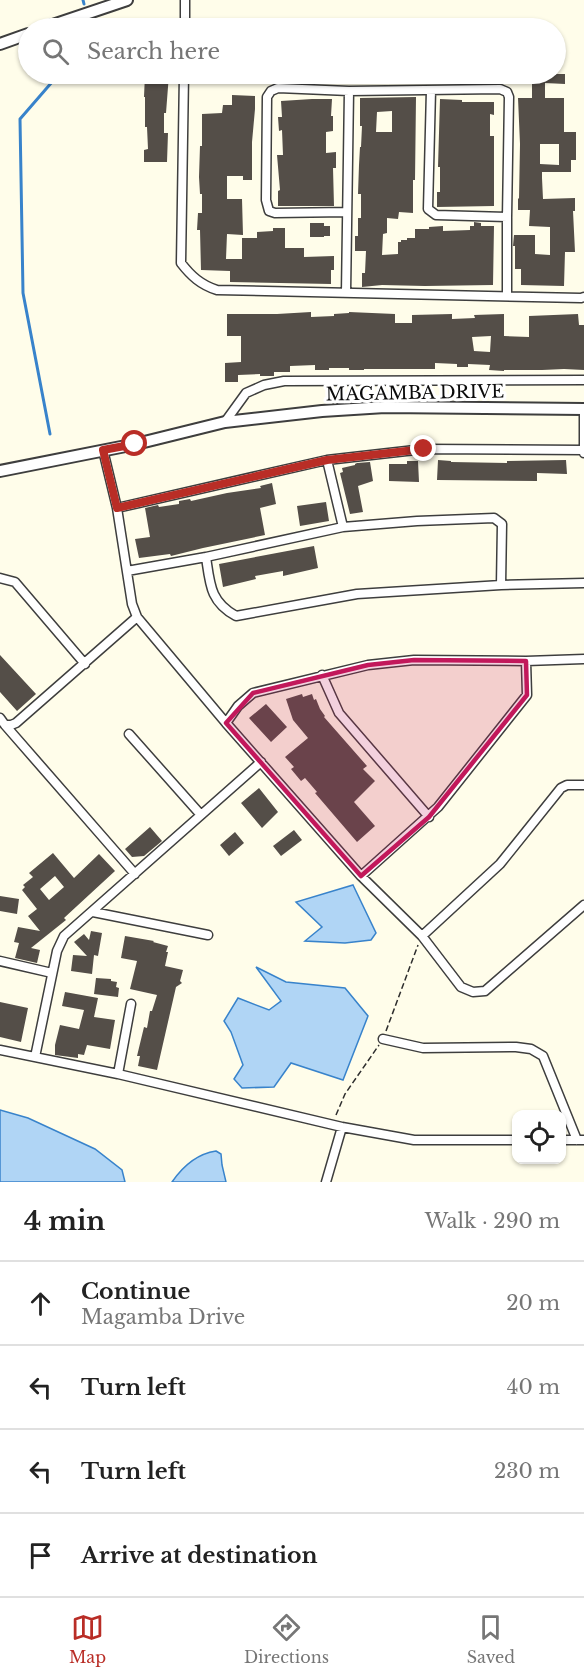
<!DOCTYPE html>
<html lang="en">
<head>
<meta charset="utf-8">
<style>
	:root { --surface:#fff; --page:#f6f6f6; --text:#222; --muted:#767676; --line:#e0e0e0; --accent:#b92d26 }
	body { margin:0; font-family:"Libre Baskerville",serif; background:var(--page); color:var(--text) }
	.controls { position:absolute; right:18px; bottom:18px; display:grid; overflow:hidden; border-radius:12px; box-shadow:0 2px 4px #0004 }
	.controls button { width:54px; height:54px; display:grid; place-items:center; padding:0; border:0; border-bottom:2px solid var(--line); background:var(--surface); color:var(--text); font:30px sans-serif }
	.stop { position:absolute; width:18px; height:18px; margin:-14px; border:4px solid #b92d26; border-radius:50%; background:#fff }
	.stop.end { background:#b92d26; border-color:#fff; box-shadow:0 2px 6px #0008 }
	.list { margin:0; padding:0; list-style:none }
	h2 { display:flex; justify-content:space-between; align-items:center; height:78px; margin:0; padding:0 24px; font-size:26px }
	h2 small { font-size:20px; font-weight:400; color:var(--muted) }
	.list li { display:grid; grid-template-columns:39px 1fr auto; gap:18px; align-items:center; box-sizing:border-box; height:84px; padding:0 24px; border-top:2px solid var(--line) }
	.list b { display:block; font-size:22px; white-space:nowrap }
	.list p { margin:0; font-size:20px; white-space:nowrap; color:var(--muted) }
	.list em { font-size:20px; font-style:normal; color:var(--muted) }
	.icon { flex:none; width:33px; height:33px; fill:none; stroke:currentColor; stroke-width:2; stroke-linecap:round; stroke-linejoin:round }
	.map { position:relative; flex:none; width:584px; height:1182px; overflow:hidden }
	.search { position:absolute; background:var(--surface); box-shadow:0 2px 4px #0004; left:18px; right:18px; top:18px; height:66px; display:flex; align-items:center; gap:15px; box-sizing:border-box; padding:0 21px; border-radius:33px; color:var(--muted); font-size:22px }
	.sheet { height:414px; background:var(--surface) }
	nav { display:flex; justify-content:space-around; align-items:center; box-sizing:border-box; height:84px; border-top:2px solid var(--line); background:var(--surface); font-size:16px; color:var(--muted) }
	nav a { display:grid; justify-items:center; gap:3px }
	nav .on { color:var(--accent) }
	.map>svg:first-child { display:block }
	.water { fill:#b0d5f5; stroke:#3883cb; stroke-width:1.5 }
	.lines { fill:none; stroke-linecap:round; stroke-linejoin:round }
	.stream { stroke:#3883cb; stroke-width:3 }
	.building { fill:#544e48; fill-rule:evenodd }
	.minor-casing { stroke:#3e3e3e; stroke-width:11 }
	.tertiary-casing { stroke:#3e3e3e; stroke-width:14 }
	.path { stroke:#2d2d2d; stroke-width:1.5; stroke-dasharray:6 3; stroke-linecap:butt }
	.minor { stroke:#fff; stroke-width:8 }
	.tertiary { stroke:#fff; stroke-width:10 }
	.route { stroke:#b92d26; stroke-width:8 }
	.marked { fill:#c2185b; fill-opacity:0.2; stroke:#c2185b; stroke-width:4.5; stroke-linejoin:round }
	.labels { text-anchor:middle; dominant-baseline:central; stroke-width:6; stroke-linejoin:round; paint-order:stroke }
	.street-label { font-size:18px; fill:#0b0b0b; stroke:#fff }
</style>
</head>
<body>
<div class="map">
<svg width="584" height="1182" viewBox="0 0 584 1182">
	<rect width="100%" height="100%" fill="#fffdea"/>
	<!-- water -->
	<path class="water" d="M353,885L376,933L371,940L345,943L305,941L322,927L296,902Z
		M256,967L286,982L345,988L368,1016L343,1080L291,1063L274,1087L242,1088L234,1079L243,1065L231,1032L224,1021L238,998L269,1010L281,1001Z
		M0,1110L28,1118L95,1149L122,1170L125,1182H0Z
		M216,1151L221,1154L222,1165L226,1182H172C183,1166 196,1154 216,1151Z"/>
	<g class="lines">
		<!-- stream -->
		<path class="stream" d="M83,0L84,4
			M50,434L23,293L20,119L59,74"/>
	</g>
	<!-- building -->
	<path class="building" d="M145,74H169L166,113H164V133H168L167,162H144V150L148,149L147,127H145V97H144Z
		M375,74H403L404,84H369V76H375Z
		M532,74H565V84L545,83V98H564V132H576V160H571V172H542V178L543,199L575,198V211H573L575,252H565L564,286L521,285V269H515V246H513L514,235H535V254L550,255V227L529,226L530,210H518V198L519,199L520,144L518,98H532ZM540,144H559V165L540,164Z
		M232,95L255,96V109L252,142V180H243V176H227V199H242L243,235L227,234L226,259H242V238H257V232L273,231V228H285V248H304V257L334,256V270H331V284L230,282V271L201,270L200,230H197L198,213H202V194H200L199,177L200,146H202V114L222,113L223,105H232Z
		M416,97L415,180H413V213L399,212L398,219L387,218V233L383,234L382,255L398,254V242H401V240H407V238H415V229H429V227L443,226V231L470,230V226H474V222L481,223V226H494L493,285L425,286L382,285L362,287V273H365L366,251H355V236H358V218H361V194H358L359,165L360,147H361L362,126H360V98ZM392,111V132H376L377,112Z
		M312,99H332L331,116H333V131L326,132V153L336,152V168H333L334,206H278V191L280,190L277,155H283L282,130L279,131L278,117H282L281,101Z
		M440,99L462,100V102H494V115L490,114V136H494V206L437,207V192H440V167H438Z
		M310,223H324V226H330V236H324V237H310Z
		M311,312V317L334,316V314L349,313V312L395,314V323H412V315L452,314V319L475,318L474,315L504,314V336L529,337V316L578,314L579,325H584V370L564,369L542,370H504V371L489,370L490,365L468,364V367H457V364L435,363V369H364V370H349V368H329V370H315V365L290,366V372H274V376H260V374L238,375V382H225V363L241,362V336H227V314H277ZM491,336L490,352L474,351L472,337Z
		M438,460L451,461V462L507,463V461L566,460L567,474L537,473V481L437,480Z
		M407,461H418L419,482L389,481V464H407Z
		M370,462L373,481L358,486L363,512L350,514L340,473L343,472L342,468L355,465V464L357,463Z
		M272,483L276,504L260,508L265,535L203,548L171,556L170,554L139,558L135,539L150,537L145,508L158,505L159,507L179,504V501L190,499L191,501L227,493L261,488L260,486Z
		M326,502L329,521L300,526L297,506Z
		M314,546L318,568L283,576V571L255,576L256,579L223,587L219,564Z
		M0,655L36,694L17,711L0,692Z
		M302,694L303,697L312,694L314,700L316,699L320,709L325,716L324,717L367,766L363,769L375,781L354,802L375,826L357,842L315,793L317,792L305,778L301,781L291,769L294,767L285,757L308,738L293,720L286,699Z
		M266,704L287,727L271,742L249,718Z
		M259,788L278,812L262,828L241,803Z
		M150,827L162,841L144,856L132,857L125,849Z
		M294,830L302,840L281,856L273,846Z
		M235,832L244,843L229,856L220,845Z
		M53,853L74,878L99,854L115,871L64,918L66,920L31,948L40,950L37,963L15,958L19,943L14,942L18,927L40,931L28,916L37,909L22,890L25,887L23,885L33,877L29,873ZM55,876L64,887L49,900L40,889Z
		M0,896L19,899L17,914L0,911Z
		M91,931L102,933L98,956L94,955L92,974L71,971L73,955L87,956L74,942L84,934L89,940Z
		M125,936L154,941L153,942L168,946L166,952H168L165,966L183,970L180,981L182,983L176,987L157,1070L138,1066L140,1056H137L144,1027L147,1028L150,1011H152L157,995L130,989L137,961L121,958Z
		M96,978L111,979V981L117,982L116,987L119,988L118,997L94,994Z
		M65,992L98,998L94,1017L115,1020L110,1049L87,1045L84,1055L78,1054V1058L55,1055V1045L60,1025L79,1029L84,1010L62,1006Z
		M0,1002L28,1008L21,1042L0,1037Z"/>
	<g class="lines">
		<defs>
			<path id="minor" d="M185,28V0
				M184,74L181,263C191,276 201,285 217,290L581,298L584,297
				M431,90L428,209L436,215L507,217
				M347,212L275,213L269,211L266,200L267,97L271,91L278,88L349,91L500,89L507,92L509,97L507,217V296
				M346,293L349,91
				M584,409V453
				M225,422L246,393L264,385L284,381L584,380
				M103,450L117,508L132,604L137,617L226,723L361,876L422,936L461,987L473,992L485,991L584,905
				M327,460L424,449L584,450
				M117,508L327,460L343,527
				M206,557L343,527L417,521L494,518L502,524L501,585
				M127,571L206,557C210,584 210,602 236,616L357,594L501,585L584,583
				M0,578L15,582L85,664
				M322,675L339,713L429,817
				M0,718L5,725H11L16,723L137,617
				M226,723L238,706L253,693L368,665L414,660L526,661L584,659
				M5,725L135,874
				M129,734L201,815
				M361,876L438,807L527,695L526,661
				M93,912L208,935
				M422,936L500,864L561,788L567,785H584
				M0,961L52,973
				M383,1039L423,1048L516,1047L531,1049L543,1056L577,1140
				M0,1050L118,1074L342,1127L414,1140H516
				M35,1057L57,951L64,936L261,762
				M118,1074L131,1004
				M562,1140H584
				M326,1182L342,1127"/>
			<path id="tertiary" d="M44,28L127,0
				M0,44L28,34
				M0,471L136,444L225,422L322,411L385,407L584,409"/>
		</defs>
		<!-- minor casing -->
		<use href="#minor" class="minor-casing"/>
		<!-- tertiary casing -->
		<use href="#tertiary" class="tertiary-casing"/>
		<!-- path -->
		<path class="path" d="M386,1031L418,945
			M336,1115L345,1094L379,1045"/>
		<!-- minor -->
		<use href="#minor" class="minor"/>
		<!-- tertiary -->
		<use href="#tertiary" class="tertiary"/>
	</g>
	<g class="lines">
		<!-- route -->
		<path class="route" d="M135,444L103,450L117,508L327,460L424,449"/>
	</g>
	<!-- marked area -->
	<path class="marked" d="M414,660L526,661L527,695L429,817L361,876L226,723L253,693L368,665Z"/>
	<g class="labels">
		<!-- street labels -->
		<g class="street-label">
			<text transform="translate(415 393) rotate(-1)">MAGAMBA DRIVE</text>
		</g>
	</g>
</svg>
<div class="controls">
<button><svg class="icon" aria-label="locate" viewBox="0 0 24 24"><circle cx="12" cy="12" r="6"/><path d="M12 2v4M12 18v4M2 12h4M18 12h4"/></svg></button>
</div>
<div class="stop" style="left:135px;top:444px"></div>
<div class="stop end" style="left:424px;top:449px"></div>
<div class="search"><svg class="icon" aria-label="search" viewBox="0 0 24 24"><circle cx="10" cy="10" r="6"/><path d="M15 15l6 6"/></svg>Search here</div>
</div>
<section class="sheet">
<h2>4 min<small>Walk · 290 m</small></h2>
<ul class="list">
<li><svg class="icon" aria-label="ahead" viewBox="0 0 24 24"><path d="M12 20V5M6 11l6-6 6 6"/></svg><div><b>Continue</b><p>Magamba Drive</p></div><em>20 m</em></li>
<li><svg class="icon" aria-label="left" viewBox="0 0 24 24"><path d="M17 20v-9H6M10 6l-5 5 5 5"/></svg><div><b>Turn left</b></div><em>40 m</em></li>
<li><svg class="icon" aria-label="left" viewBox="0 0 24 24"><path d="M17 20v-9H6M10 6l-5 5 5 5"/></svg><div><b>Turn left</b></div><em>230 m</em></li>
<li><svg class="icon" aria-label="arrive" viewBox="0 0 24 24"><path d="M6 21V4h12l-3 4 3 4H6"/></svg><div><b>Arrive at destination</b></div></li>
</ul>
</section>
<nav>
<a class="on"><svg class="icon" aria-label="map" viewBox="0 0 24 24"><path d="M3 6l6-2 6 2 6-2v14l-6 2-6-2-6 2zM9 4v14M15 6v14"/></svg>Map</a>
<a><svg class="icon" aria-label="directions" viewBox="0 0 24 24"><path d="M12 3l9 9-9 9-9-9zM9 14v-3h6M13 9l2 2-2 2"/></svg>Directions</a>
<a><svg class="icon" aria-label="saved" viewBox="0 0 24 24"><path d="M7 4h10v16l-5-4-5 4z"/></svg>Saved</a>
</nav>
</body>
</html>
